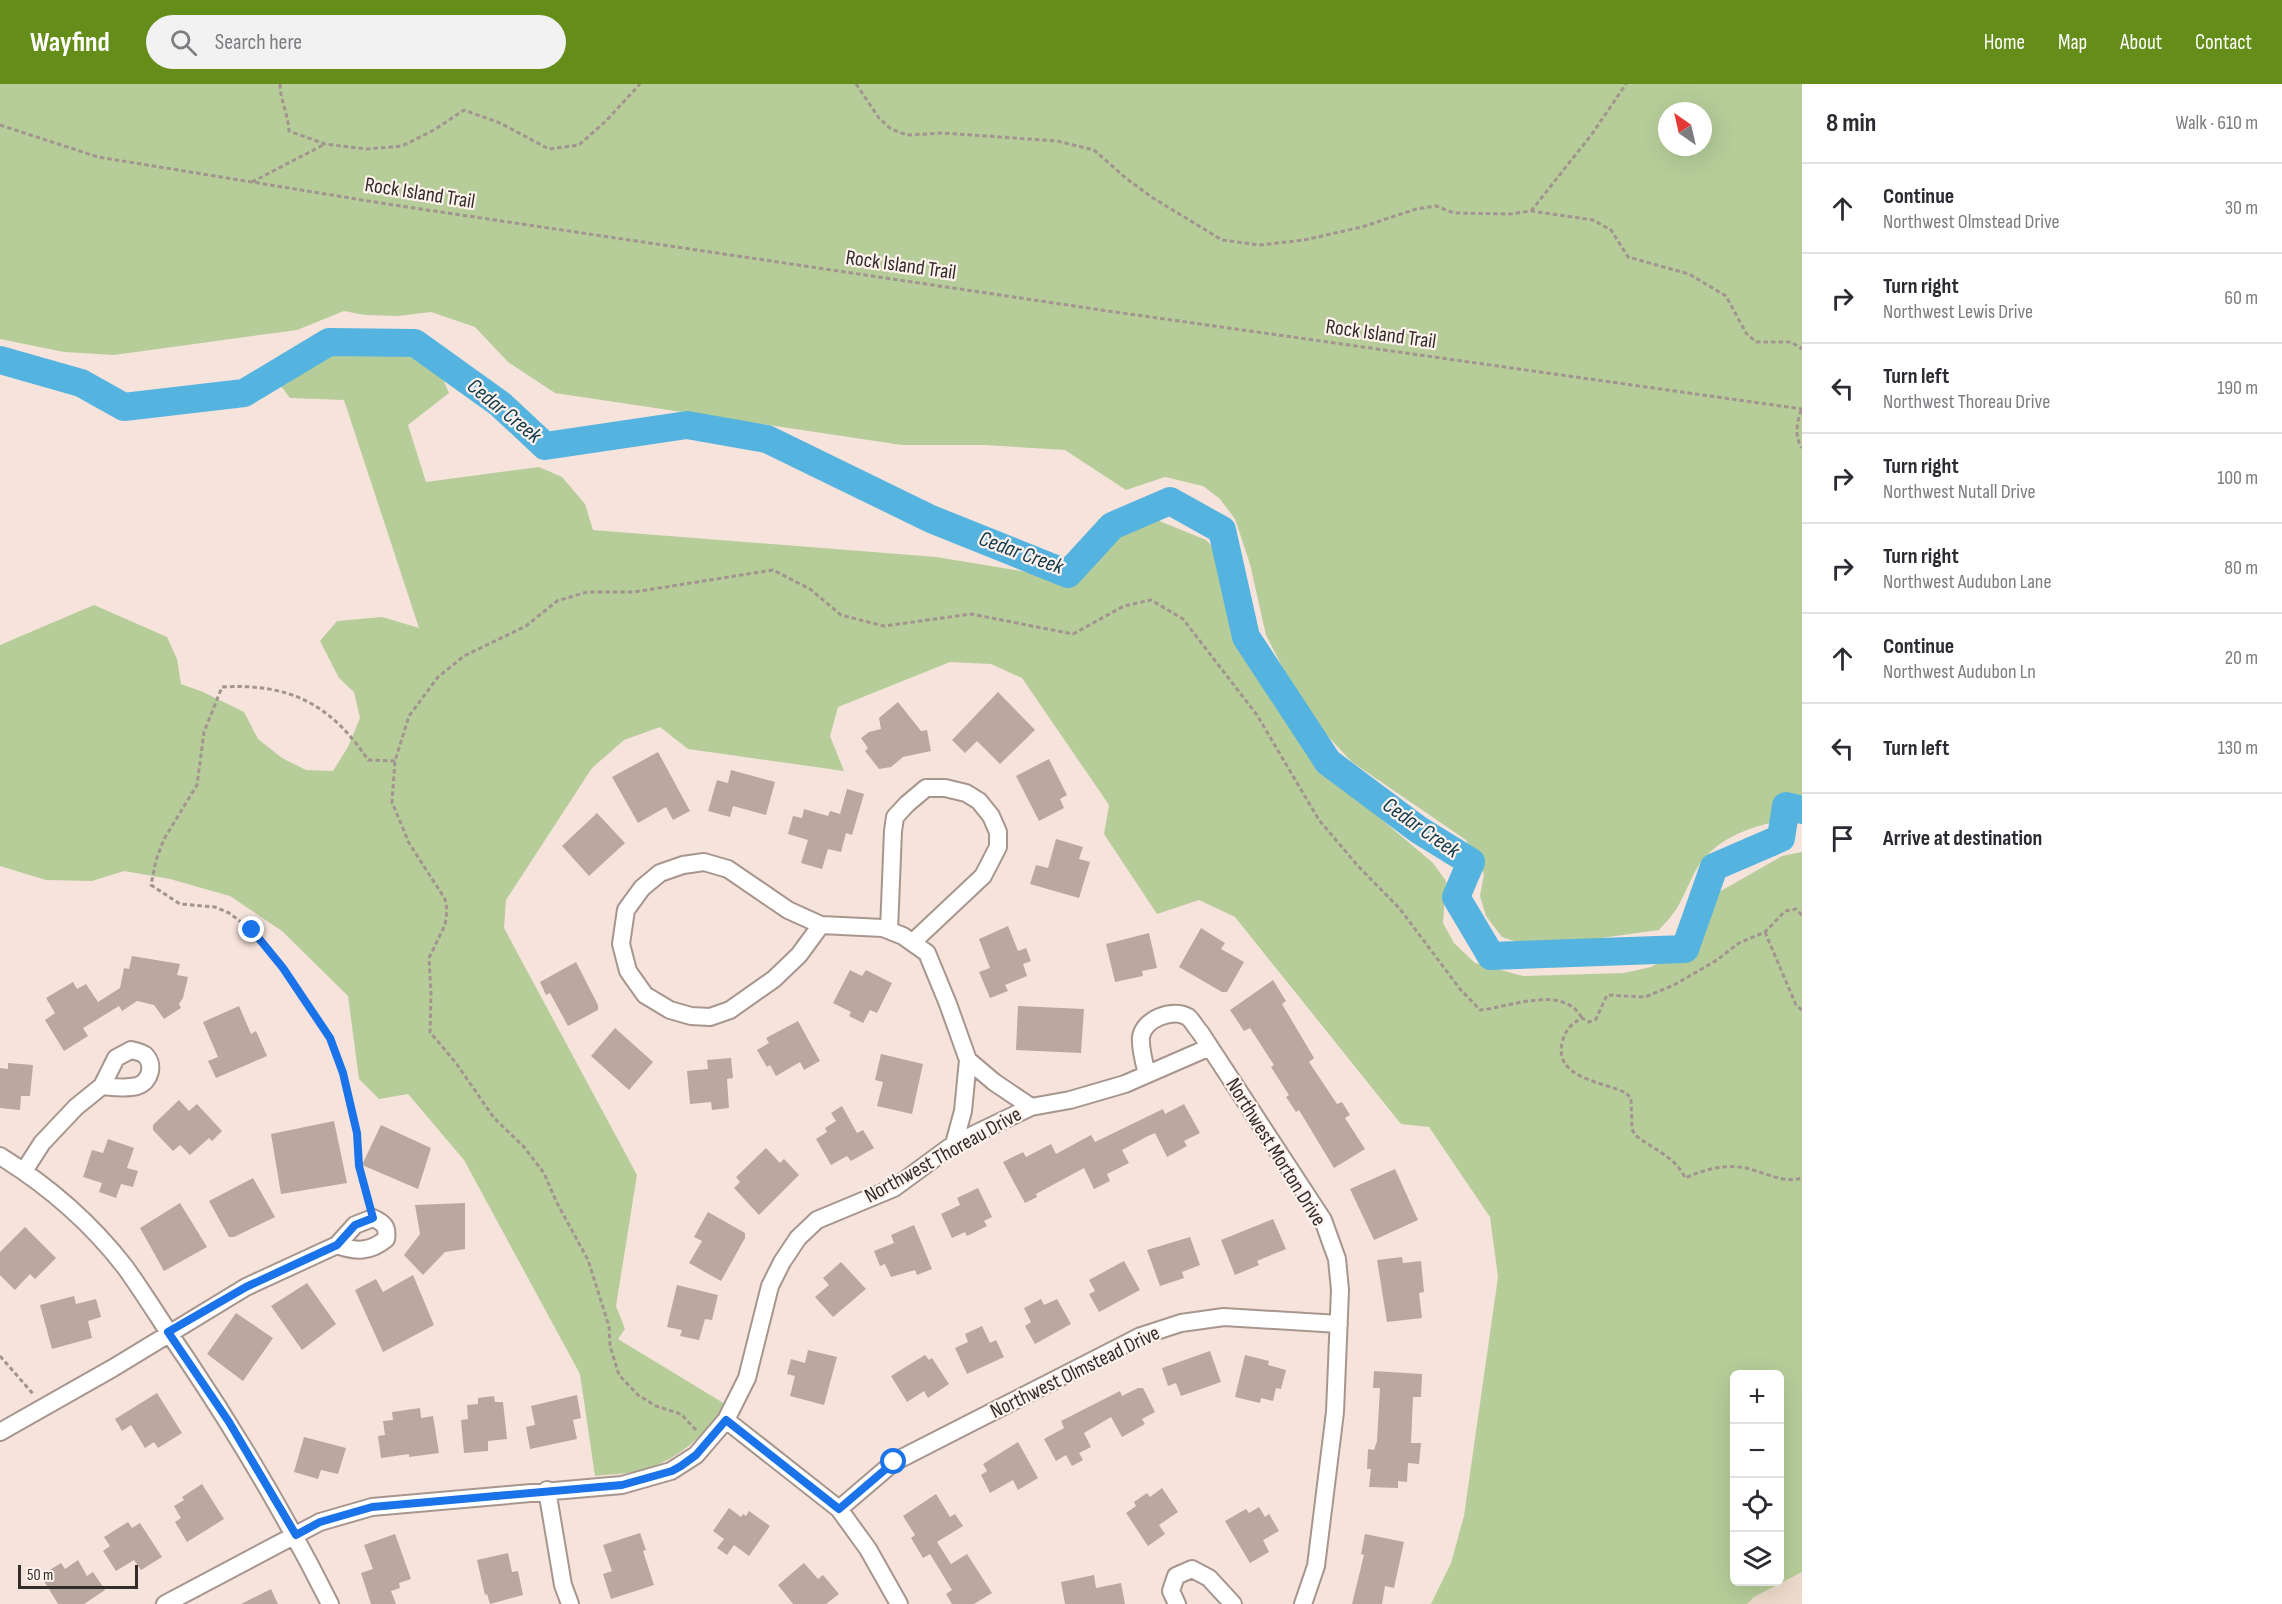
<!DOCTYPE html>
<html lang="en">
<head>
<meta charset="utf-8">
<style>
	:root { --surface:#fff; --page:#f2f2f3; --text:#2b2b33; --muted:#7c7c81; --line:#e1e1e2; --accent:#658d1a }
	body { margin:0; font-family:"Sofia Sans Condensed",sans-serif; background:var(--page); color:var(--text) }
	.controls { position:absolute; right:18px; bottom:18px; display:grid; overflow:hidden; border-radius:9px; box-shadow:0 6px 24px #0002 }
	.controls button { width:54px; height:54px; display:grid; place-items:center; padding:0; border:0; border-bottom:2px solid var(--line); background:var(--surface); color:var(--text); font:30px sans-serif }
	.compass { position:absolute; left:1658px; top:18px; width:54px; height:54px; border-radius:50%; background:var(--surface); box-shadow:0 6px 24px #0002; rotate:326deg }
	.scale { position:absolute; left:18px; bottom:15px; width:120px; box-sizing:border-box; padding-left:6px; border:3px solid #332c29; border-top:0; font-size:16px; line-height:21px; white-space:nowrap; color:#332c29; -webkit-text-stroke:4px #fef2ed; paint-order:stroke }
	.stop { position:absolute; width:18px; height:18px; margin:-14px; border:4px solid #1a73e8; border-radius:50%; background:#fff }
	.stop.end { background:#1a73e8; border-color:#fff; box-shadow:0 2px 6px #0008 }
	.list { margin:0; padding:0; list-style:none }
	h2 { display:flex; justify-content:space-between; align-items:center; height:78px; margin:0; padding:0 24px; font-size:26px }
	h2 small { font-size:20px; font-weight:400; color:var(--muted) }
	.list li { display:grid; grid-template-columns:39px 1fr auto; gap:18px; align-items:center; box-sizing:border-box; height:90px; padding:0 24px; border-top:2px solid var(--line) }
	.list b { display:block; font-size:22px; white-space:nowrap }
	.list p { margin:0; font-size:20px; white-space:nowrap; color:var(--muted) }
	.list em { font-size:20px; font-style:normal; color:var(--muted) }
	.icon { flex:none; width:33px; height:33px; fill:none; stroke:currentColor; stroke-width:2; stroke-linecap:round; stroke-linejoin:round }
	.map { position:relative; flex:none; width:1802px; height:1520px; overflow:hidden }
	header { display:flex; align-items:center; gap:36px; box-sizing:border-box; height:84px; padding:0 30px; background:var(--accent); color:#fff }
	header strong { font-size:28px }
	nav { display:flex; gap:33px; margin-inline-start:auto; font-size:21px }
	.search { width:420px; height:54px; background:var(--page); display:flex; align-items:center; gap:15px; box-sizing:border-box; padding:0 21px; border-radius:33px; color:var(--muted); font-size:22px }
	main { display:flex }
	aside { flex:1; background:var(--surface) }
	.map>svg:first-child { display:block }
	.education { fill:#eddaca }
	.green { fill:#b6cd99; fill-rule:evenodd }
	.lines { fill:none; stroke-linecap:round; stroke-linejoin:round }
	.river { stroke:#54b3df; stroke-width:28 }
	.building { fill:#baa8a0 }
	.street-casing { stroke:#a7968e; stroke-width:20 }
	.path { stroke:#a2948f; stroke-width:3; stroke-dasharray:4.5 3; stroke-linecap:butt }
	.street { stroke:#fff; stroke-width:16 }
	.route { stroke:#1a73e8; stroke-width:8 }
	.labels { text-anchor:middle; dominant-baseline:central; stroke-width:4.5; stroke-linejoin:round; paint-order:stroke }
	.street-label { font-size:21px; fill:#332c29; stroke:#fef2ed }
	.water-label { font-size:22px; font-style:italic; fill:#0f394c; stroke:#fef2ed }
</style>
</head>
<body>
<header>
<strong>Wayfind</strong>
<div class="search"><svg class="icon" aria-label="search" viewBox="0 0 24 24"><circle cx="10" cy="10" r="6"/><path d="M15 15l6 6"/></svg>Search here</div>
<nav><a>Home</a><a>Map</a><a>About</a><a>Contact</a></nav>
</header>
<main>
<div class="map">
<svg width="1802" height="1520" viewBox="0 0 1802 1520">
	<rect width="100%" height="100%" fill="#f6e3db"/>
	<!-- education -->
	<path class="education" d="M1802,1488V1520H1747L1754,1513Z"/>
	<!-- green -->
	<path class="green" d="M0,0H1802V734C1767,737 1724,748 1701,778C1691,792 1686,809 1677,824C1672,832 1665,839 1659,846L1594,855L1520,859L1502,853L1486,832L1480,812L1484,790L1466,756L1352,678L1320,644L1290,598L1266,551L1250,480L1235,435L1220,415L1203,402L1165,393L1126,406L1065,366L985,361H902L555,309L508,278L475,243L431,228L398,232L365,231L344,227L297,246L114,271L64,268L0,255ZM1667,27H1703V63H1667Z
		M374,263C397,267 426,270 441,291C444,296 446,303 449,309L408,341L426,398L539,383L562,393L585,420L593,446L936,473L1039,490L1067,471L1127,443L1157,436L1206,456L1219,469L1238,554L1287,635L1322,685L1433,779L1446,797L1443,839L1454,859L1475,879L1523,892L1624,889L1651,883L1666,875L1705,833L1719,808L1782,772L1802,768V1488L1754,1513L1747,1520H1431L1451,1479L1464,1432L1498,1193L1490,1133L1429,1043L1401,1040L1235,833L1199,816L1157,830L1104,750L1109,721L1022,594L991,580L950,578L838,623L830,652L844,687L688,665L660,643L624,656L592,684L506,816L504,844L637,1091L616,1222L625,1245L618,1255L725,1320C705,1350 681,1374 646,1385C630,1390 611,1390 595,1392L580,1290L464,1076L408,1010L379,1015L359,995L348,912L282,847L230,812L170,795L124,787L92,797L46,796L0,782V561L94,521L167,553L177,575L181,600L203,608L244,628L258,655L282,674L306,686L333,687L348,663L360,634L354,608L339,594L320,557L337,537L382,533L419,544L344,316L290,314L277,297L331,268ZM1734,1290H1780V1498H1734Z"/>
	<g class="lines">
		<!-- river -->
		<path class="river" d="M0,276L81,299L124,323L244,309L329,258L415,259L500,320L545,362L687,341L767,355L931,435L1068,490L1112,442L1170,417L1222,446L1246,553L1328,678L1419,746L1471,778L1456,813L1491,872L1685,865L1714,783L1781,754L1786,722L1802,726"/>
	</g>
	<!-- building -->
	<path class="building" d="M998,608L1035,646L1000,680L977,657L965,669L952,656Z
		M898,618L921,647L927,646L931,667L903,673L891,683L879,685L865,667L868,664L861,654L869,648L881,645L879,634Z
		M658,668L690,727L673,736L666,723L638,739L612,693Z
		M1049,675L1067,711L1060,715L1064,724L1039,737L1016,692Z
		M731,686L775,698L766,731L733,722L730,733L708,727L717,696L728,699Z
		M847,705L864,710L852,751L846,749L841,768L828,765L822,785L801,779L808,756L788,750L793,732L802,734L804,725L828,732L830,727L840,730Z
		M597,729L625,759L589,792L562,762Z
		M1056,755L1083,763L1079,775L1090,778L1079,814L1030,800L1036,781L1048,784Z
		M1008,842L1018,867L1026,864L1031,877L1023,880L1027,892L1005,901L1008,907L990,914L979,888L990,884L979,855Z
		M1201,844L1225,859L1221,865L1244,878L1227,908H1222L1179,883Z
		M1149,849L1157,884L1142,887L1143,892L1115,898L1106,860Z
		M132,872L180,880L177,891L188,893L183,914L179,920L181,924L164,935L154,921L137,917L122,927L119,922L83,944L88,952L64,967L45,936L55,929L46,914L73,898L77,905L86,900L98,918L120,904L124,884L129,885Z
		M576,878L598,921V926L568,942L550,909L546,911L540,898Z
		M850,886L862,892L866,886L892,899L877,929L870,926L863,939L849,932L851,928L833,919Z
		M1273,896L1286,917L1282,920L1314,974L1309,978L1337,1020L1342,1018L1350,1031L1345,1034L1365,1065L1334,1084L1299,1026L1296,1028L1286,1013L1289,1011L1271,983L1274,981L1250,944L1244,947L1230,926Z
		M239,922L251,950L256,947L267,972L216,994L208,977L218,973L203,938Z
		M1018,922L1084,925L1081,969L1016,966Z
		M798,937L820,977L804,986L800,978L776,992L770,981L767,983L757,966L769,959L766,954Z
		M615,944L653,978L629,1006L591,972Z
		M881,970L923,980L912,1030L877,1022L883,998L875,996Z
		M731,974L733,994L727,995L729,1024L712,1026L711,1018L690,1020L687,987L708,985L707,976Z
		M8,979L33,981L30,1012H21L20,1026L0,1024V984L8,985Z
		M179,1016L189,1027L197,1020L222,1047L212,1057L209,1054L190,1071L180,1061L173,1067L153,1046V1041Z
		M1184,1020L1200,1049L1184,1057L1187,1062L1167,1073L1155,1049L1148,1052L1122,1066L1129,1079L1107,1090L1110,1097L1094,1105L1084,1084L1036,1110L1037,1113L1025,1119L1003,1078L1023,1068L1026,1073L1051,1060L1056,1070L1091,1051L1095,1058L1163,1025L1165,1030Z
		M842,1022L857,1049L863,1046L874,1064L851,1077L847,1072L831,1081L816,1055L827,1048L825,1044L836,1037L831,1029Z
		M334,1037L347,1099L281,1110L271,1050Z
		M381,1041L431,1064L418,1105L362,1081Z
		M108,1055L134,1064L127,1084L138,1087L133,1103L121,1100L116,1114L99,1108L102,1099L83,1093L92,1066L103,1069Z
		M766,1064L780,1079L784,1075L799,1091L759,1131L734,1104L740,1098L736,1093Z
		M1395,1085L1418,1136L1374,1156L1350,1105Z
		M253,1094L275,1133L234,1153H229L209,1117Z
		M978,1104L992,1133L984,1137L987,1142L967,1152L965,1148L952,1154L941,1130L960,1121L957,1114Z
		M180,1119L207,1163L164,1187L140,1144Z
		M465,1119V1165L445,1168L423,1191L404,1171L420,1150L415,1121Z
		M708,1128L745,1149V1154L721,1197L689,1179L702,1157L694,1153Z
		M1273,1135L1286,1165L1257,1177L1259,1181L1235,1191L1221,1156Z
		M914,1141L932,1185L917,1191L915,1186L891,1193L885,1180L880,1182L874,1167L894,1159L891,1151Z
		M25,1143L56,1174L35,1195L30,1190L15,1206L0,1191V1168Z
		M1190,1153L1200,1181L1182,1188L1184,1194L1160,1202L1147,1166Z
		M1402,1173L1403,1179L1421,1177L1424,1208L1419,1209L1422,1234L1387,1238L1377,1176Z
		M1124,1177L1140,1206L1099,1228L1089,1210L1095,1207L1089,1196Z
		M841,1178L866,1205L833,1233L815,1213L829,1201L823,1194Z
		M413,1191L434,1241L383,1268L355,1206L376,1195L383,1208Z
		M307,1199L336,1240L302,1266L271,1222Z
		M677,1201L718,1211L712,1236L705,1235L699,1256L680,1252L682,1246L667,1243Z
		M74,1212L76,1220L96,1215L101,1233L88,1237L92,1254L52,1265L40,1221Z
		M1041,1215L1044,1221L1057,1215L1071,1240L1035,1260L1025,1242L1031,1238L1024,1224Z
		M236,1229L273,1254L243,1297L207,1270Z
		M982,1242L990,1259L996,1256L1004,1273L967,1290L955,1264L968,1258L965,1250Z
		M808,1266L837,1273L824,1321L790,1312L795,1292L787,1290L791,1275L805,1279Z
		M1210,1267L1221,1298L1181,1312L1176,1299L1168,1302L1162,1284Z
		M925,1271L929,1276L932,1274L949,1300L928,1314L924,1307L907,1318L891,1292Z
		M1245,1271L1269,1277L1268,1281L1286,1286L1281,1305L1276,1304L1273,1317L1261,1314L1260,1319L1235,1313Z
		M1374,1287L1422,1290L1421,1313H1413L1411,1359H1421L1419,1380L1408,1379L1407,1398L1398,1397V1404L1369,1403L1371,1385H1367L1368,1365L1374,1366L1377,1357L1380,1304H1373Z
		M1138,1304H1143L1155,1328L1142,1335L1145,1340L1122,1353L1111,1333L1084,1349L1091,1363L1079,1369L1083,1376L1072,1382L1066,1371L1056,1377L1044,1355L1064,1344L1061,1337L1120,1307L1122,1312Z
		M157,1309L182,1349L158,1364L154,1358L145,1364L131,1341L122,1347L115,1335Z
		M577,1311L581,1334L573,1336L577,1355L530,1365L526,1343L535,1341L531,1322Z
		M494,1312L495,1318H503L507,1355L488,1357V1367L464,1369L461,1336L468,1335L467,1321L478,1320V1314Z
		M420,1324L421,1334L433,1332L439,1369L409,1373V1370L381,1374L378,1352L385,1351L383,1337L393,1336L392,1328Z
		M304,1353L346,1364L338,1390L321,1386L318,1395L294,1388Z
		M1018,1358L1038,1394L1018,1406L1013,1396L990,1409L981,1391L987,1387L983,1380Z
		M202,1400L224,1435L187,1458L175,1438L181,1434L174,1422L184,1416L182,1413Z
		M1162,1404L1178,1428L1159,1441L1165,1450L1148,1462L1126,1429L1136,1422L1134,1418L1147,1409L1150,1413Z
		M936,1410L950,1433L955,1430L963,1442L937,1458L951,1480L967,1470L992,1509L974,1520H952L946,1510L952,1506L930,1470L923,1474L911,1454L915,1451L903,1432Z
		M1259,1423L1265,1433L1269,1430L1279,1447L1263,1456L1269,1468L1250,1479L1225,1437L1246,1425L1249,1429Z
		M729,1424L741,1433L743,1430L746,1432L749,1427L770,1442L749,1472L734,1461L727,1471L717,1464L724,1455L713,1447Z
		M128,1438L132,1444L140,1439L162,1473L141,1486L134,1476L116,1487L103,1467L110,1462L104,1453Z
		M640,1449L646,1466L643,1467L654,1501L611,1515L603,1490L612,1487L603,1461Z
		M395,1450L411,1495L399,1499L400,1504L391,1507L396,1520H371L361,1489L373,1485L364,1461Z
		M1365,1450L1404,1458L1394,1504L1385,1502L1382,1520H1352L1364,1471L1361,1470Z
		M508,1469L512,1488L518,1487L523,1511L490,1520L487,1510L485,1511L477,1476Z
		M78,1476L87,1492L93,1488L105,1506L84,1520H58L44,1497L51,1492L48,1487L61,1479L65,1485Z
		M804,1479L818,1495L823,1491L839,1510L826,1520H793L778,1501Z
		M1094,1491L1096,1504L1121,1499L1125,1520H1065L1061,1498Z
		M271,1505L278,1520H241Z"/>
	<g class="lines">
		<defs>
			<path id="street" d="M821,841L799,871L774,895L730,926L710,933L691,932L670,926L645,911L628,887L621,860L626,826L642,804L660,789L683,781L704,778L728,785L788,826L821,841L883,844L903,852L927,869L948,920L968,976L994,998L1031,1023
				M889,846L893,747L895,733L907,720L926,704H945L966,709L979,717L991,732L998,748V763L983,792L915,856L910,857
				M1147,990C1144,978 1140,965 1141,953C1144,935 1172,924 1188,933C1192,936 1196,944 1200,948L1323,1136L1337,1175L1340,1206L1335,1328L1316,1482L1303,1520
				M954,1060L963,1027L968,976
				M0,1072C47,1101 91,1139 125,1183C146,1212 165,1244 186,1274C239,1353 287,1434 330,1520
				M24,1087L42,1059L76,1023L102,1002L116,974L131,966C135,967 141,968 145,971C155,981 150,998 137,1002C126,1005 113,1003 102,1002
				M373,1134C384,1139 388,1143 386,1155C370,1168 356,1168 337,1161L355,1141Z
				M726,1336L839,1425L868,1465L899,1520
				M0,1348L113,1284L246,1203L337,1161
				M547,1406L563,1501L570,1520
				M839,1425L894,1378L1141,1252L1181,1239L1224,1233L1339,1240
				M165,1520L320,1438L372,1423L622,1401L671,1387L696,1371L726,1336L747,1294L770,1202L782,1178L798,1154L817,1136L894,1104L954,1060L1031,1023L1070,1016L1125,1000L1210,963
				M1177,1520L1171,1507L1176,1492L1192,1485L1209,1494L1233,1520"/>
		</defs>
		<!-- street casing -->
		<use href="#street" class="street-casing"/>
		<!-- path -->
		<path class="path" d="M280,0C280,16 288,29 289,47L325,60L366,65L402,62L434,46L464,26L500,39L549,65L579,61L606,37L640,0
			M856,0L879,34L891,45L907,51L943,49L1057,57L1094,66L1127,95L1153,114L1222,156L1260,161L1304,156L1362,143L1416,125L1436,122L1454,129L1510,130L1531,127L1593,136L1611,146L1628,173L1689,190L1726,212L1746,249L1756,258H1791L1802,265
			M0,41L98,73L387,120L1101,226L1802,325
			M252,98L325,60
			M1531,127L1592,50L1626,0
			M1801,326C1797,339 1794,352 1802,364
			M1802,831L1796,825L1785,827L1765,848L1739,859L1717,876L1674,901L1645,913L1607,911L1596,935L1589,938L1582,934C1571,940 1565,946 1562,959C1554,995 1605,998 1626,1009L1631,1014L1632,1045L1635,1051C1652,1065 1675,1072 1685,1094C1706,1085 1724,1080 1746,1084C1764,1088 1784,1100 1802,1094
			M1765,848L1796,921L1802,926
			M370,1118L359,1082L357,1049L343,989L330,954L283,884L252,846L229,829L215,823L180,820L151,801L156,776L164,755L197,701L204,648L222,603C289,599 331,620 368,676L395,677
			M0,1272L34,1311
			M696,1346L681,1330L656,1322L638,1311L619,1291L610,1262L609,1242L588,1176L556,1117L544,1089L524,1063L494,1034L456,979L430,948L431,910L429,874L445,841L447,826L445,815L409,759L392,718L395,677L409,632L438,593L464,572L526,542L557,517L587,508H634L773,486L810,505L841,531L884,542L971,530L1073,550L1124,522L1151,516L1183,535L1257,631L1319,736L1358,782L1400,825L1460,905L1480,926C1511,923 1563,900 1582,934"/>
		<!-- street -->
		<use href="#street" class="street"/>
	</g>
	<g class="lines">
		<!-- route -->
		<path class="route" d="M252,846L283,884L330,954L343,989L357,1049L359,1082L373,1134L355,1141L337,1161L246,1203L168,1248L229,1338L296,1451L320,1438L372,1423L622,1401L672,1387L681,1382L696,1371L726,1336L839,1425L894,1378"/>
	</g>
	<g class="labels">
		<!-- street labels -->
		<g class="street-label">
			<text transform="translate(420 109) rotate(9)">Rock Island Trail</text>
			<text transform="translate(901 181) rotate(8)">Rock Island Trail</text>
			<text transform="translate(1381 250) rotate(8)">Rock Island Trail</text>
			<text transform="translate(1276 1068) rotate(58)">Northwest Morton Drive</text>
			<text transform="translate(943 1071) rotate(-29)">Northwest Thoreau Drive</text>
			<text transform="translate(1075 1288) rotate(-26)">Northwest Olmstead Drive</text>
		</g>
		<!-- water labels -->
		<g class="water-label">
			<text transform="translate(504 327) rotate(39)">Cedar Creek</text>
			<text transform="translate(1021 469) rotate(20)">Cedar Creek</text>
			<text transform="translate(1421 744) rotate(35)">Cedar Creek</text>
		</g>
	</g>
</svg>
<div class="controls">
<button>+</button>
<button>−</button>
<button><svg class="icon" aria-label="locate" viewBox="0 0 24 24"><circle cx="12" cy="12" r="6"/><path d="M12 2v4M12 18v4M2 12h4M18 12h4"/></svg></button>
<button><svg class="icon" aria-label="layers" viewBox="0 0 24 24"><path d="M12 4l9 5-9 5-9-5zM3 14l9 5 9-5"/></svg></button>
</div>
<svg class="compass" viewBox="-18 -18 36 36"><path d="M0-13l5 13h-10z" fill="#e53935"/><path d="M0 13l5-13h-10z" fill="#7c7c81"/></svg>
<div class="scale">50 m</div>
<div class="stop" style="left:894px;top:1378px"></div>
<div class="stop end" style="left:252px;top:846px"></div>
</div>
<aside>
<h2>8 min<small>Walk · 610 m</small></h2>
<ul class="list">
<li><svg class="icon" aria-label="ahead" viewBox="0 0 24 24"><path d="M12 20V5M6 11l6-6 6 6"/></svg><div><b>Continue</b><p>Northwest Olmstead Drive</p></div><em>30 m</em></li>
<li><svg class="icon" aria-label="right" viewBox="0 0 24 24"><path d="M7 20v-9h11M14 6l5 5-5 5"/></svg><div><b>Turn right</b><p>Northwest Lewis Drive</p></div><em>60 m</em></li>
<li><svg class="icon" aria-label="left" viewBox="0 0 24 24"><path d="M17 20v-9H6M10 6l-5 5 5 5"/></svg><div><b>Turn left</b><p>Northwest Thoreau Drive</p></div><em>190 m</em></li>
<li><svg class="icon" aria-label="right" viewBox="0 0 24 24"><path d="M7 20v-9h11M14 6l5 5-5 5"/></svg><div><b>Turn right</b><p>Northwest Nutall Drive</p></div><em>100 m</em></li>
<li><svg class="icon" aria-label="right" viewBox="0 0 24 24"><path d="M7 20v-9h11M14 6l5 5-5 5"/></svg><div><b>Turn right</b><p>Northwest Audubon Lane</p></div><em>80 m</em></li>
<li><svg class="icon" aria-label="ahead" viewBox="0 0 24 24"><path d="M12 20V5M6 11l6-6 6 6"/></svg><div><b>Continue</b><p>Northwest Audubon Ln</p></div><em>20 m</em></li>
<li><svg class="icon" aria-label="left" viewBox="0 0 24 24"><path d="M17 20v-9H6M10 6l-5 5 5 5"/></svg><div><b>Turn left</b></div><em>130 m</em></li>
<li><svg class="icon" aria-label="arrive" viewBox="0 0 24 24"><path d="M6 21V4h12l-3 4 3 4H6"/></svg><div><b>Arrive at destination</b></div></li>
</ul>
</aside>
</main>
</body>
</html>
